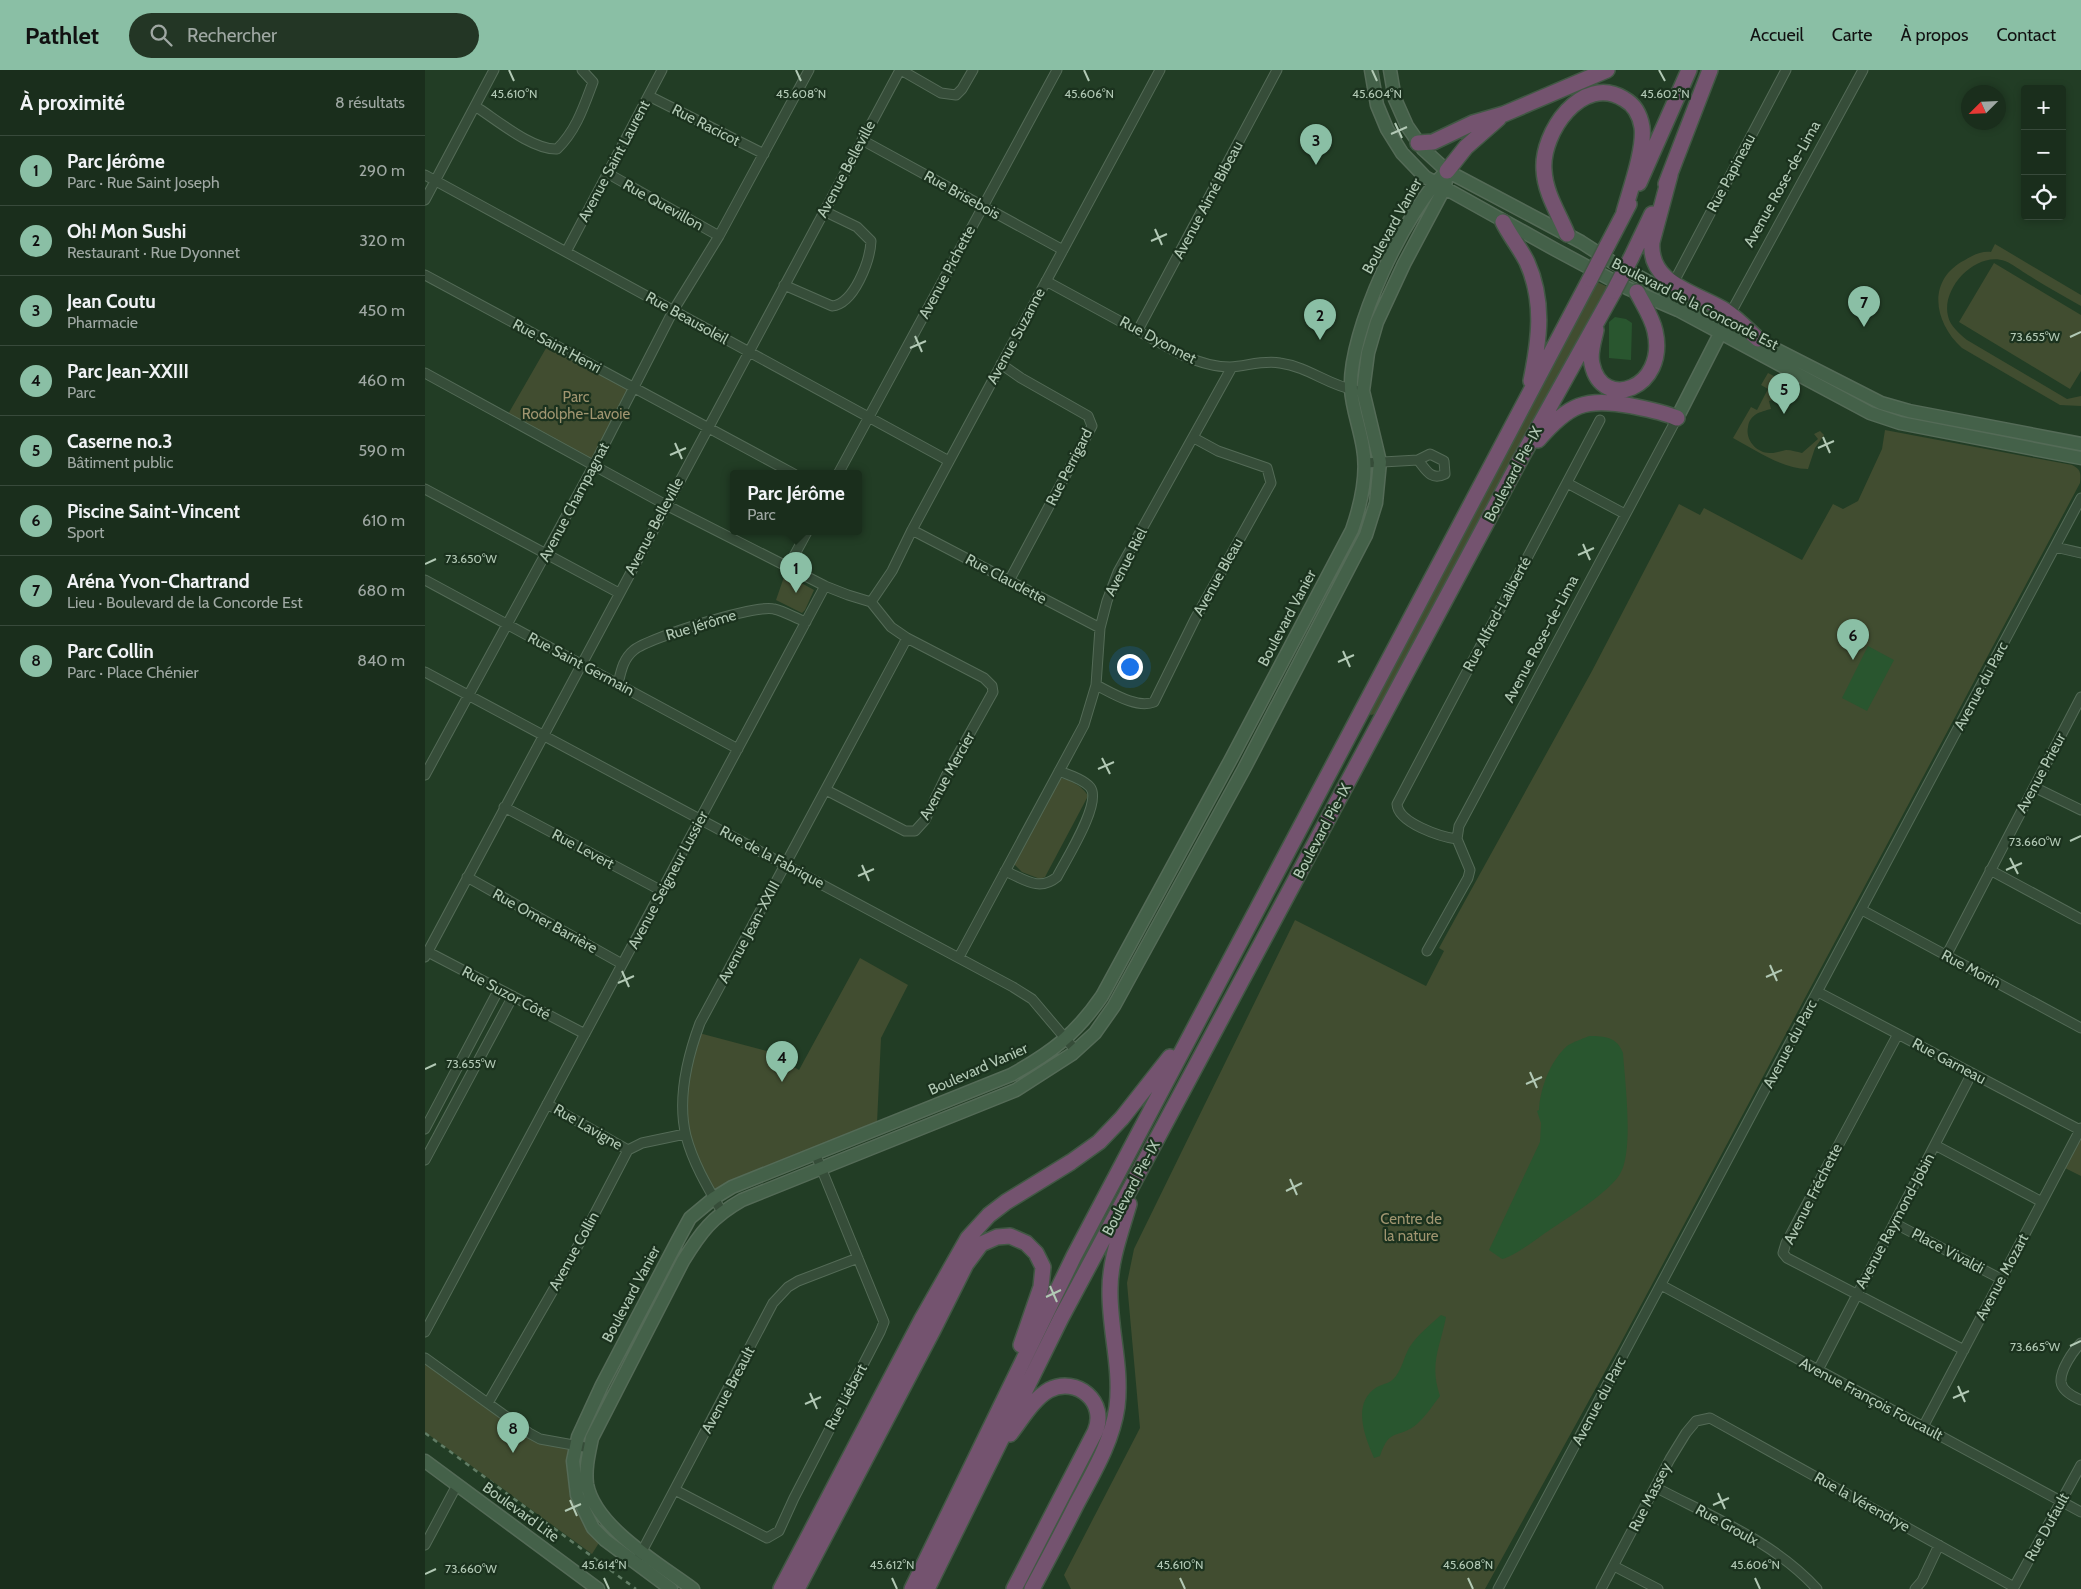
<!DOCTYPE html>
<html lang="fr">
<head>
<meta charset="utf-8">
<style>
	:root { --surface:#1a2e1c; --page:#233625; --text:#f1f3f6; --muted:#9fa8a3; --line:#384a3b; --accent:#8abfa5 }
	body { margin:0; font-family:Cabin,sans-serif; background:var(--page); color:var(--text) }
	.controls { position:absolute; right:15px; top:15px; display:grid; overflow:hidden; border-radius:5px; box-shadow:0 2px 8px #0003 }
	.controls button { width:45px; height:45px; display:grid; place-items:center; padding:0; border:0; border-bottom:1px solid var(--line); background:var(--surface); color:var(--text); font:25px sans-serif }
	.compass { position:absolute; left:1536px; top:15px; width:45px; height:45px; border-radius:50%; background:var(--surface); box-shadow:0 2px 8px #0003; rotate:246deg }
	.you { position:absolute; left:704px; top:596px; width:18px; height:18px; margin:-12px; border:4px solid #fff; border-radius:50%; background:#1a73e8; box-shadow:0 0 0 8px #1a73e833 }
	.badge { display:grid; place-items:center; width:32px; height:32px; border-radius:50%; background:var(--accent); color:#111; font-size:16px; font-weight:700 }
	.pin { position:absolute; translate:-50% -41px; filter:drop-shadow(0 1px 2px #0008) }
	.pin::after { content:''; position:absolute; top:26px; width:18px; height:15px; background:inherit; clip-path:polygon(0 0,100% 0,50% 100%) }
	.popup { position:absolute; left:305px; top:400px; width:132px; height:65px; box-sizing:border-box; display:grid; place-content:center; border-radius:5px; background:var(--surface); filter:drop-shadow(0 1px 4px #0005); font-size:16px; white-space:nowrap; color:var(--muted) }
	.popup b { font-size:19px; color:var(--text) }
	.popup::after { content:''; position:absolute; left:50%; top:100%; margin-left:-10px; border:10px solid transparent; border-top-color:var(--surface) }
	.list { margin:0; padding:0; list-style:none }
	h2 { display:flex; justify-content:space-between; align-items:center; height:65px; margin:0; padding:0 20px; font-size:21px }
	h2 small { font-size:16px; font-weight:400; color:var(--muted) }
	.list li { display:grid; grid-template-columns:32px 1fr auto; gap:15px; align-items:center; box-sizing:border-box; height:70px; padding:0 20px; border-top:1px solid var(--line) }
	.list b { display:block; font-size:19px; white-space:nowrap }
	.list p { margin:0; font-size:16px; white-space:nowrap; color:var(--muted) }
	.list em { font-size:16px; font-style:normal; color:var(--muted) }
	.icon { flex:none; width:28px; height:28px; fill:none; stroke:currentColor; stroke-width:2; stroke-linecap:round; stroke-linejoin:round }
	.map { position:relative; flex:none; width:1656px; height:1519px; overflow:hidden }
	header { display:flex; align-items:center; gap:30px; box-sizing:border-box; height:70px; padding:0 25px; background:var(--accent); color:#111 }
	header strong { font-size:24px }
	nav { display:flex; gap:28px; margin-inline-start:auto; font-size:18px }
	.search { width:350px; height:45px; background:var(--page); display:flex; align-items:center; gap:12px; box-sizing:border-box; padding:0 18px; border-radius:28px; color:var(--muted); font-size:19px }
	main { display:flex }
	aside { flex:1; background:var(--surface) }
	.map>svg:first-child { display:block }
	.green { fill:#414d30 }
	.water { fill:#29562f }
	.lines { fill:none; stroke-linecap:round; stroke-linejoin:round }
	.street-casing { stroke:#546b57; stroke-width:11 }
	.secondary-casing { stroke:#546b57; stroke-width:15 }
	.highway-casing { stroke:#415844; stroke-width:18 }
	.street { stroke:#364d39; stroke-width:9 }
	.secondary { stroke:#446149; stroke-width:12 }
	.highway { stroke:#74536f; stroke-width:15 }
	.rail { stroke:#617d65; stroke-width:2.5; stroke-dasharray:5 5; stroke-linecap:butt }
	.highway-bridge-casing { stroke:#415844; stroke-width:18; stroke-linecap:butt }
	.highway-bridge { stroke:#74536f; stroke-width:15 }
	.ticks { fill:none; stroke:#b2c9b5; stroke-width:2 }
	.labels { text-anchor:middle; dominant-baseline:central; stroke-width:4.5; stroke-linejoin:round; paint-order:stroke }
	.street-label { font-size:15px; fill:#b2c9b5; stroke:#1b321e }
	.park-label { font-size:15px; fill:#a09570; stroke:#1b321e }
	.ticks-label { font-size:12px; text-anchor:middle; fill:#b2c9b5; stroke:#1b321e; stroke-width:4.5; stroke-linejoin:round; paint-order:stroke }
</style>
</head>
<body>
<header>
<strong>Pathlet</strong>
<div class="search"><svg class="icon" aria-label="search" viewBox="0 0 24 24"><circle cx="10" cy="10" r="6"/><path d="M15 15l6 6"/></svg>Rechercher</div>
<nav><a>Accueil</a><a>Carte</a><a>À propos</a><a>Contact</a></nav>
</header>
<main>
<aside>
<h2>À proximité<small>8 résultats</small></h2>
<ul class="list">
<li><span class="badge">1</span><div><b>Parc Jérôme</b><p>Parc · Rue Saint Joseph</p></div><em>290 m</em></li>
<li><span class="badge">2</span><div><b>Oh! Mon Sushi</b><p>Restaurant · Rue Dyonnet</p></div><em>320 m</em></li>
<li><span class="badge">3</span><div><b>Jean Coutu</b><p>Pharmacie</p></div><em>450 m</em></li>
<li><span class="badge">4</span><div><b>Parc Jean-XXIII</b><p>Parc</p></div><em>460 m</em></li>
<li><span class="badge">5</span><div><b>Caserne no.3</b><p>Bâtiment public</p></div><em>590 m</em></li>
<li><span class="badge">6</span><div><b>Piscine Saint-Vincent</b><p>Sport</p></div><em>610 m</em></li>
<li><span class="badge">7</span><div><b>Aréna Yvon-Chartrand</b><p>Lieu · Boulevard de la Concorde Est</p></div><em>680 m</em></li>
<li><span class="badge">8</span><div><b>Parc Collin</b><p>Parc · Place Chénier</p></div><em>840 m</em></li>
</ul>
</aside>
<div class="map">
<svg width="1656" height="1519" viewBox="0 0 1656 1519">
	<rect width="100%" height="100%" fill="#223d25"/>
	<!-- green -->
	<path class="green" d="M1570,174L1656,225V236C1638,226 1621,216 1603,205C1596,201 1588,194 1580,191C1551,181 1516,218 1523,246C1525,256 1535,264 1542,270L1642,329L1656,326V336L1635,335L1537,278C1509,253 1501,210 1540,190C1548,185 1556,181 1566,182Z
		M1569,193L1656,245V301L1645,319L1534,252Z
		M1170,211L1183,217L960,629L950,644L946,645L943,643Z
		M124,273L209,318L169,395L82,346Z
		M1343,303L1365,314L1357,327L1344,331L1346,339C1335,342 1325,344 1323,357C1320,370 1332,384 1346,383C1351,383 1356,381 1361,380C1367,380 1372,382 1377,383L1393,369L1389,364L1395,361L1399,365L1390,378L1383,399C1356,398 1332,381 1308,368L1326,337L1332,340L1343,319L1336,315Z
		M1460,360L1647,395C1656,399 1656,404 1655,413L1193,1278L1060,1519H646L639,1505L715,1358L702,1213L709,1179L870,850L1001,916L1019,881L1014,878L1167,601L1254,434L1275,445L1279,438L1377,490L1408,434L1418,439L1433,431L1457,379Z
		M360,504L389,520L380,540L377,543L351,530Z
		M633,708C643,708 659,717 663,726L620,807L615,809L597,802L589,794Z
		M435,888L483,915L456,968L452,1053L287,1123L262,1063L258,1024L274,963L342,981L374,1000Z
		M1656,1063V1106L1638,1097Z
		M0,1288L110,1369L149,1374V1411L177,1468L167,1484L0,1362Z"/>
	<!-- water -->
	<path class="water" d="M1190,247L1201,249L1207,253L1206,290L1184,288V252Z
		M1443,576L1469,590L1442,641L1417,628Z
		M1164,966C1180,966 1192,967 1198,983C1200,1012 1209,1081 1195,1104C1184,1122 1147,1145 1129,1157C1118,1164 1089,1187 1077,1189L1064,1180L1115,1072L1116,1053L1112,1041L1114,1040C1115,1019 1125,991 1142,976C1148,972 1157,969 1164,966Z
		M1016,1245L1021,1247C1015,1278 1004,1294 1015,1326C1008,1335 1001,1346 992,1354C973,1370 965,1356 955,1386L949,1388C940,1367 926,1333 952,1317C960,1313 965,1314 971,1306C977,1298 979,1287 984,1278C992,1265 1005,1255 1016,1245Z"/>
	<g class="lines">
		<defs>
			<path id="street" d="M476,0L516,23L531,25L537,19L548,0
				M224,26L339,84
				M50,36C72,50 107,80 132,79C151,61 159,36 168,12L157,0
				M437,70L638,180
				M182,103L294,166
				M0,105L524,391
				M0,130L69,0
				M141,182L237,0
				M0,205L369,404
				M1252,206L1361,0
				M621,211L757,285C773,292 788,297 805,297C822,296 838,290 855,293C884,297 904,316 930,320
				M359,215L407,236C429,234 445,191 446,171L432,157L399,141
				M1303,248L1438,0
				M713,260L852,0
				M576,294L596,308L663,346L667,356L584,511
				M0,303L241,435L363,497L400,516L423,525L446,532L466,557L482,568L559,608L567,616L568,622L521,706L500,750L490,761H480L401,720
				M940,393L993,390L1005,384L1019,391L1020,404C1006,411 1001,400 993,390
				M413,404L632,0
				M1142,413L1200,444
				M0,419L194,523
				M487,460L675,558
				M1630,477L1656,483
				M363,497L382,462
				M0,510L313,679
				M446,532L467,501L487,460L735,0
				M0,602L588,917L607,929L651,981
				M193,614C196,601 198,589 209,580C223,568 331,534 349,539C359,541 370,548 381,552
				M671,615C687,623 712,639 729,632L770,549L846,413L842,398L793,381L769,368
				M0,705L169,395L248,241L294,166L384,0
				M1609,717L1656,740
				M79,737L237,821
				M1032,769C1016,767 973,753 972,734L1175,350
				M1032,769L1034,756L1252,348
				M1565,800L1656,849
				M580,801C599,809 614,822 632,807C640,791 678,732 665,717C658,709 644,705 634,701
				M42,807L197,894
				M1437,840L1656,958
				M1002,881L1043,808L1045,800L1032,769
				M3,882L160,964
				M1521,886L1656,627
				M0,887L475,0
				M534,887L659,655L671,615L675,558L682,531L693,502L807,297
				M1393,922L1655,1060
				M1473,964L1361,1173L1358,1183L1362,1188L1539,1280
				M122,1034L203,1080
				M0,1059L74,919
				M1510,1075L1617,1132
				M0,1090L88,926
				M297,1142C283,1118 268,1093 261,1066C252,1029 262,988 275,953L482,568
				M1469,1153L1576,1209
				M1236,1215L1656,1442
				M0,1262L400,516
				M1656,1273C1648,1281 1635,1300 1636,1312C1637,1321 1649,1327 1656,1330
				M0,1288L104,1363L115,1369L165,1378
				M1393,1300L1547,1003
				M63,1333L145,1191L203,1080L217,1073L260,1064
				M1498,1357L1656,1058
				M1230,1417C1285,1446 1350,1472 1392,1519
				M250,1420L342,1468L354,1461L369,1428L455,1262L459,1252L390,1083
				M0,1475L32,1415
				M214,1487L348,1233L363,1217L373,1211L433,1188
				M1189,1496L1233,1519
				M1073,1519L1656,428
				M1176,1519L1245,1389L1261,1363L1271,1351L1285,1348L1589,1517
				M1490,1519L1497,1511L1514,1475
				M1588,1519L1656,1395"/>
			<path id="secondary" d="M946,0L952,35L962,59L977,83L1000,107L1131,180L1202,218L1253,240L1445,343L1475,353L1656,388
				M965,0L970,29L982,56L998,79L1022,101L1156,172L1187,192L1295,251L1456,333L1484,341L1656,374
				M1252,348L1298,258
				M0,1391L173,1519
				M246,1519L180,1470L168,1458L152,1425L148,1391L153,1367L177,1315L253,1170L265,1148L289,1128L307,1117L586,1005C626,983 651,964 677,926L805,691L927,460C936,434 943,405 938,378C935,358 927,338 926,319C923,262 981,138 1022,101
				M268,1519C234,1494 170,1457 162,1414C160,1398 164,1383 167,1368L258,1191C276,1162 287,1147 317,1130L591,1020L647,984L670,963L689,936L819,699L941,465L951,433L955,392L938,321L943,283L952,252L979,194L1020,117L1022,101"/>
			<path id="highway" d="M993,73L1008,72L1048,53L1079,44L1182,0
				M1022,101L1041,77L1074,48
				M1245,105L1227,172C1223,215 1273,223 1301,241C1313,249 1323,260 1333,269
				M1214,113L1264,0
				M1241,114L1285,0
				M1078,152C1085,166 1095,178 1102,192C1120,232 1114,271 1106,311
				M1142,164C1134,144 1120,123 1119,100C1116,63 1157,3 1199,29C1210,35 1215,45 1217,57C1220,79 1205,120 1199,142
				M1182,176L1204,134
				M1206,188L1227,144
				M1171,260C1169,270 1164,283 1167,294C1177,342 1243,319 1230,261C1227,247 1218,234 1212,222
				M1113,370C1144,334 1160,327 1207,336C1222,339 1238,342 1252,348
				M585,1364C596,1350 608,1329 624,1320C652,1306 683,1332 670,1362L589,1519
				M356,1519L497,1249L543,1168L564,1145L581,1132L646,1092L674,1072L697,1048L745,987
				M372,1519L508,1260L541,1194L556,1174L572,1167L585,1166L601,1173L611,1183L618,1197L616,1217L596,1275
				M487,1519L649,1186L1165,209
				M502,1519L636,1248L1095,390L1189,221
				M607,1519C622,1491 637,1463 651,1435C668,1403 687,1372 692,1337C697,1297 684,1258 685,1219C685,1190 696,1162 704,1134"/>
		</defs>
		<!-- street casing -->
		<use href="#street" class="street-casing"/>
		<!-- secondary casing -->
		<use href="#secondary" class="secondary-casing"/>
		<!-- highway casing -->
		<use href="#highway" class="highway-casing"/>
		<!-- street -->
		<use href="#street" class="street"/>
		<!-- secondary -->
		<use href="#secondary" class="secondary"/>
		<!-- highway -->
		<use href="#highway" class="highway"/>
		<!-- rail -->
		<path class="rail" d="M0,1363L211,1519"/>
		<defs>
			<path id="highway-bridge" d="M1165,209L1182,176
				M1189,221L1206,188"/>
		</defs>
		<!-- highway-bridge casing -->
		<use href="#highway-bridge" class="highway-bridge-casing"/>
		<!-- highway-bridge -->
		<use href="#highway-bridge" class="highway-bridge"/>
	</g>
	<!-- ticks -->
	<path class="ticks" d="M84,0L89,11M371,0L376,11M659,0L664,11M947,0L952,11M1234,0L1240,11M970,53L977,68M966,64L982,57M730,159L737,175M726,171L742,164M490,266L497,282M1645,267L1656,262M485,278L501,271M1398,367L1405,383M250,373L257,389M1393,378L1409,371M245,385L261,378M1158,474L1165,490M1153,485L1169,478M0,494L11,489M918,581L925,597M913,592L929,585M677,688L685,704M673,699L689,692M1645,771L1656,766M1585,788L1593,804M437,795L444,811M1581,800L1597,793M433,806L449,799M1345,895L1352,911M197,901L204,917M1341,907L1357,900M193,913L209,906M0,999L11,994M1105,1002L1112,1018M1101,1014L1117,1007M865,1109L872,1125M861,1121L877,1113M625,1216L632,1232M621,1227L636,1220M1645,1276L1656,1271M1533,1316L1540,1332M385,1323L392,1339M1528,1328L1544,1321M380,1334L396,1327M1293,1423L1300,1439M145,1430L152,1446M1288,1435L1304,1428M140,1441L156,1434M0,1504L11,1499M179,1508L184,1519M467,1508L472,1519M755,1508L760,1519M1043,1508L1048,1519M1330,1508L1335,1519"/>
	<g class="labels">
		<!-- street labels -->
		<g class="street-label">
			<text transform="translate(281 55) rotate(27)">Rue Racicot</text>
			<text transform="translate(189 91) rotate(-62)">Avenue Saint Laurent</text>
			<text transform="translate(421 99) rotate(-62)">Avenue Belleville</text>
			<text transform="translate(1306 103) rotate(-62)">Rue Papineau</text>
			<text transform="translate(1357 114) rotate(-61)">Avenue Rose-de-Lima</text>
			<text transform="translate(537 125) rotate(29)">Rue Brisebois</text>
			<text transform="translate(783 130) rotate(-62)">Avenue Aimé Bibeau</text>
			<text transform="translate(238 135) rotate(29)">Rue Quevillon</text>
			<text transform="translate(967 156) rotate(-61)">Boulevard Vanier</text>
			<text transform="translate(522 202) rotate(-62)">Avenue Pichette</text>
			<text transform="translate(1270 234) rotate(27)">Boulevard de la Concorde Est</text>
			<text transform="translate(262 248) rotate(29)">Rue Beausoleil</text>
			<text transform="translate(591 266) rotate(-62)">Avenue Suzanne</text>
			<text transform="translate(733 270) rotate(28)">Rue Dyonnet</text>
			<text transform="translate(132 276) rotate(28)">Rue Saint Henri</text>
			<text transform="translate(644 397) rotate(-63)">Rue Perrigard</text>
			<text transform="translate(1088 404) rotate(-62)">Boulevard Pie-IX</text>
			<text transform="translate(149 432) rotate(-62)">Avenue Champagnat</text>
			<text transform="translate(229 456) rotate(-62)">Avenue Belleville</text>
			<text transform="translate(701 492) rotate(-63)">Avenue Riel</text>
			<text transform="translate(793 507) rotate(-61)">Avenue Bleau</text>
			<text transform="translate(581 509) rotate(28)">Rue Claudette</text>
			<text transform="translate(1072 544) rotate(-62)">Rue Alfred-Laliberté</text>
			<text transform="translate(862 548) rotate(-62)">Boulevard Vanier</text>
			<text transform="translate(276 555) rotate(-17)">Rue Jérôme</text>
			<text transform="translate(1116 569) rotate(-62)">Avenue Rose-de-Lima</text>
			<text transform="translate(156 594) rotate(28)">Rue Saint Germain</text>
			<text transform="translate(1556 616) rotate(-62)">Avenue du Parc</text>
			<text transform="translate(1616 703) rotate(-62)">Avenue Prieur</text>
			<text transform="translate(522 706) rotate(-61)">Avenue Mercier</text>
			<text transform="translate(897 761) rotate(-62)">Boulevard Pie-IX</text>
			<text transform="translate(158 779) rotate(28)">Rue Levert</text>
			<text transform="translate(347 787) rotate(28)">Rue de la Fabrique</text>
			<text transform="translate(243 810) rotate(-62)">Avenue Seigneur Lussier</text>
			<text transform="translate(120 851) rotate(29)">Rue Omer Barrière</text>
			<text transform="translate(324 862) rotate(-62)">Avenue Jean-XXIII</text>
			<text transform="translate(1546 899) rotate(28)">Rue Morin</text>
			<text transform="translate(81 923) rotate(28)">Rue Suzor Côté</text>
			<text transform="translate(1365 974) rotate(-62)">Avenue du Parc</text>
			<text transform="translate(1524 991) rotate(28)">Rue Garneau</text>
			<text transform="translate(553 999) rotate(-24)">Boulevard Vanier</text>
			<text transform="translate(163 1057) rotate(30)">Rue Lavigne</text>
			<text transform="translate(706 1118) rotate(-62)">Boulevard Pie-IX</text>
			<text transform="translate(1388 1124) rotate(-63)">Avenue Fréchette</text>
			<text transform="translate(1470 1151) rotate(-62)">Avenue Raymond-Jobin</text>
			<text transform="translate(149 1181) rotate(-61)">Avenue Collin</text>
			<text transform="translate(1523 1181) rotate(28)">Place Vivaldi</text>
			<text transform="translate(1577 1207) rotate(-62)">Avenue Mozart</text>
			<text transform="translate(206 1224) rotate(-62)">Boulevard Vanier</text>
			<text transform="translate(303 1320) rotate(-62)">Avenue Breault</text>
			<text transform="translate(421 1327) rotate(-62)">Rue Liébert</text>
			<text transform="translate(1446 1329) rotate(28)">Avenue François Foucault</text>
			<text transform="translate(1174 1331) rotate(-62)">Avenue du Parc</text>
			<text transform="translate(1225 1427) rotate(-63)">Rue Massey</text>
			<text transform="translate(1437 1432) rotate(29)">Rue la Vérendrye</text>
			<text transform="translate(96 1442) rotate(36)">Boulevard Lite</text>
			<text transform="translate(1302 1455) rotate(29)">Rue Groulx</text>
			<text transform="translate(1622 1457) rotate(-61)">Rue Dufault</text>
		</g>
		<!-- park labels -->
		<g class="park-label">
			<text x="151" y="327">Parc<tspan x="151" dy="17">Rodolphe-Lavoie</tspan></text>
			<text x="986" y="1149">Centre de<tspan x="986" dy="17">la nature</tspan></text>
		</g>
	</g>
	<g class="ticks-label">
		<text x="89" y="28">45.610°N</text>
		<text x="376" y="28">45.608°N</text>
		<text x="664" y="28">45.606°N</text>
		<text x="952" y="28">45.604°N</text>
		<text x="1240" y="28">45.602°N</text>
		<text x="1610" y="271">73.655°W</text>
		<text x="46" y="493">73.650°W</text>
		<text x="1610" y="776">73.660°W</text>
		<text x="46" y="998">73.655°W</text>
		<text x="1610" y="1281">73.665°W</text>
		<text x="179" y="1499">45.614°N</text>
		<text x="467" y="1499">45.612°N</text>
		<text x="755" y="1499">45.610°N</text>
		<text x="1043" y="1499">45.608°N</text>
		<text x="1330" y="1499">45.606°N</text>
		<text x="46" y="1503">73.660°W</text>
	</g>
</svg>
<div class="controls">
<button>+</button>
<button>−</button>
<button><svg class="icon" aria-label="locate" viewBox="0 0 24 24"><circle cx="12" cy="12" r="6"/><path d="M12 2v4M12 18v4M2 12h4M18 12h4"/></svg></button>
</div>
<svg class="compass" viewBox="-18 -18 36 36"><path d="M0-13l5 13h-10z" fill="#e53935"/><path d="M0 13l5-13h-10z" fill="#9fa8a3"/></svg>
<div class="you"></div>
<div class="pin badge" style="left:371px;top:523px">1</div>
<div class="popup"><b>Parc Jérôme</b>Parc</div>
<div class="pin badge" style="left:895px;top:270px">2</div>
<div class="pin badge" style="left:891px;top:95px">3</div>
<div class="pin badge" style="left:357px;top:1012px">4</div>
<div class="pin badge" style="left:1359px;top:344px">5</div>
<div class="pin badge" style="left:1428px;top:590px">6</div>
<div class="pin badge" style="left:1439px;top:257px">7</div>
<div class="pin badge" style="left:88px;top:1383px">8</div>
</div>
</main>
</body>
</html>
